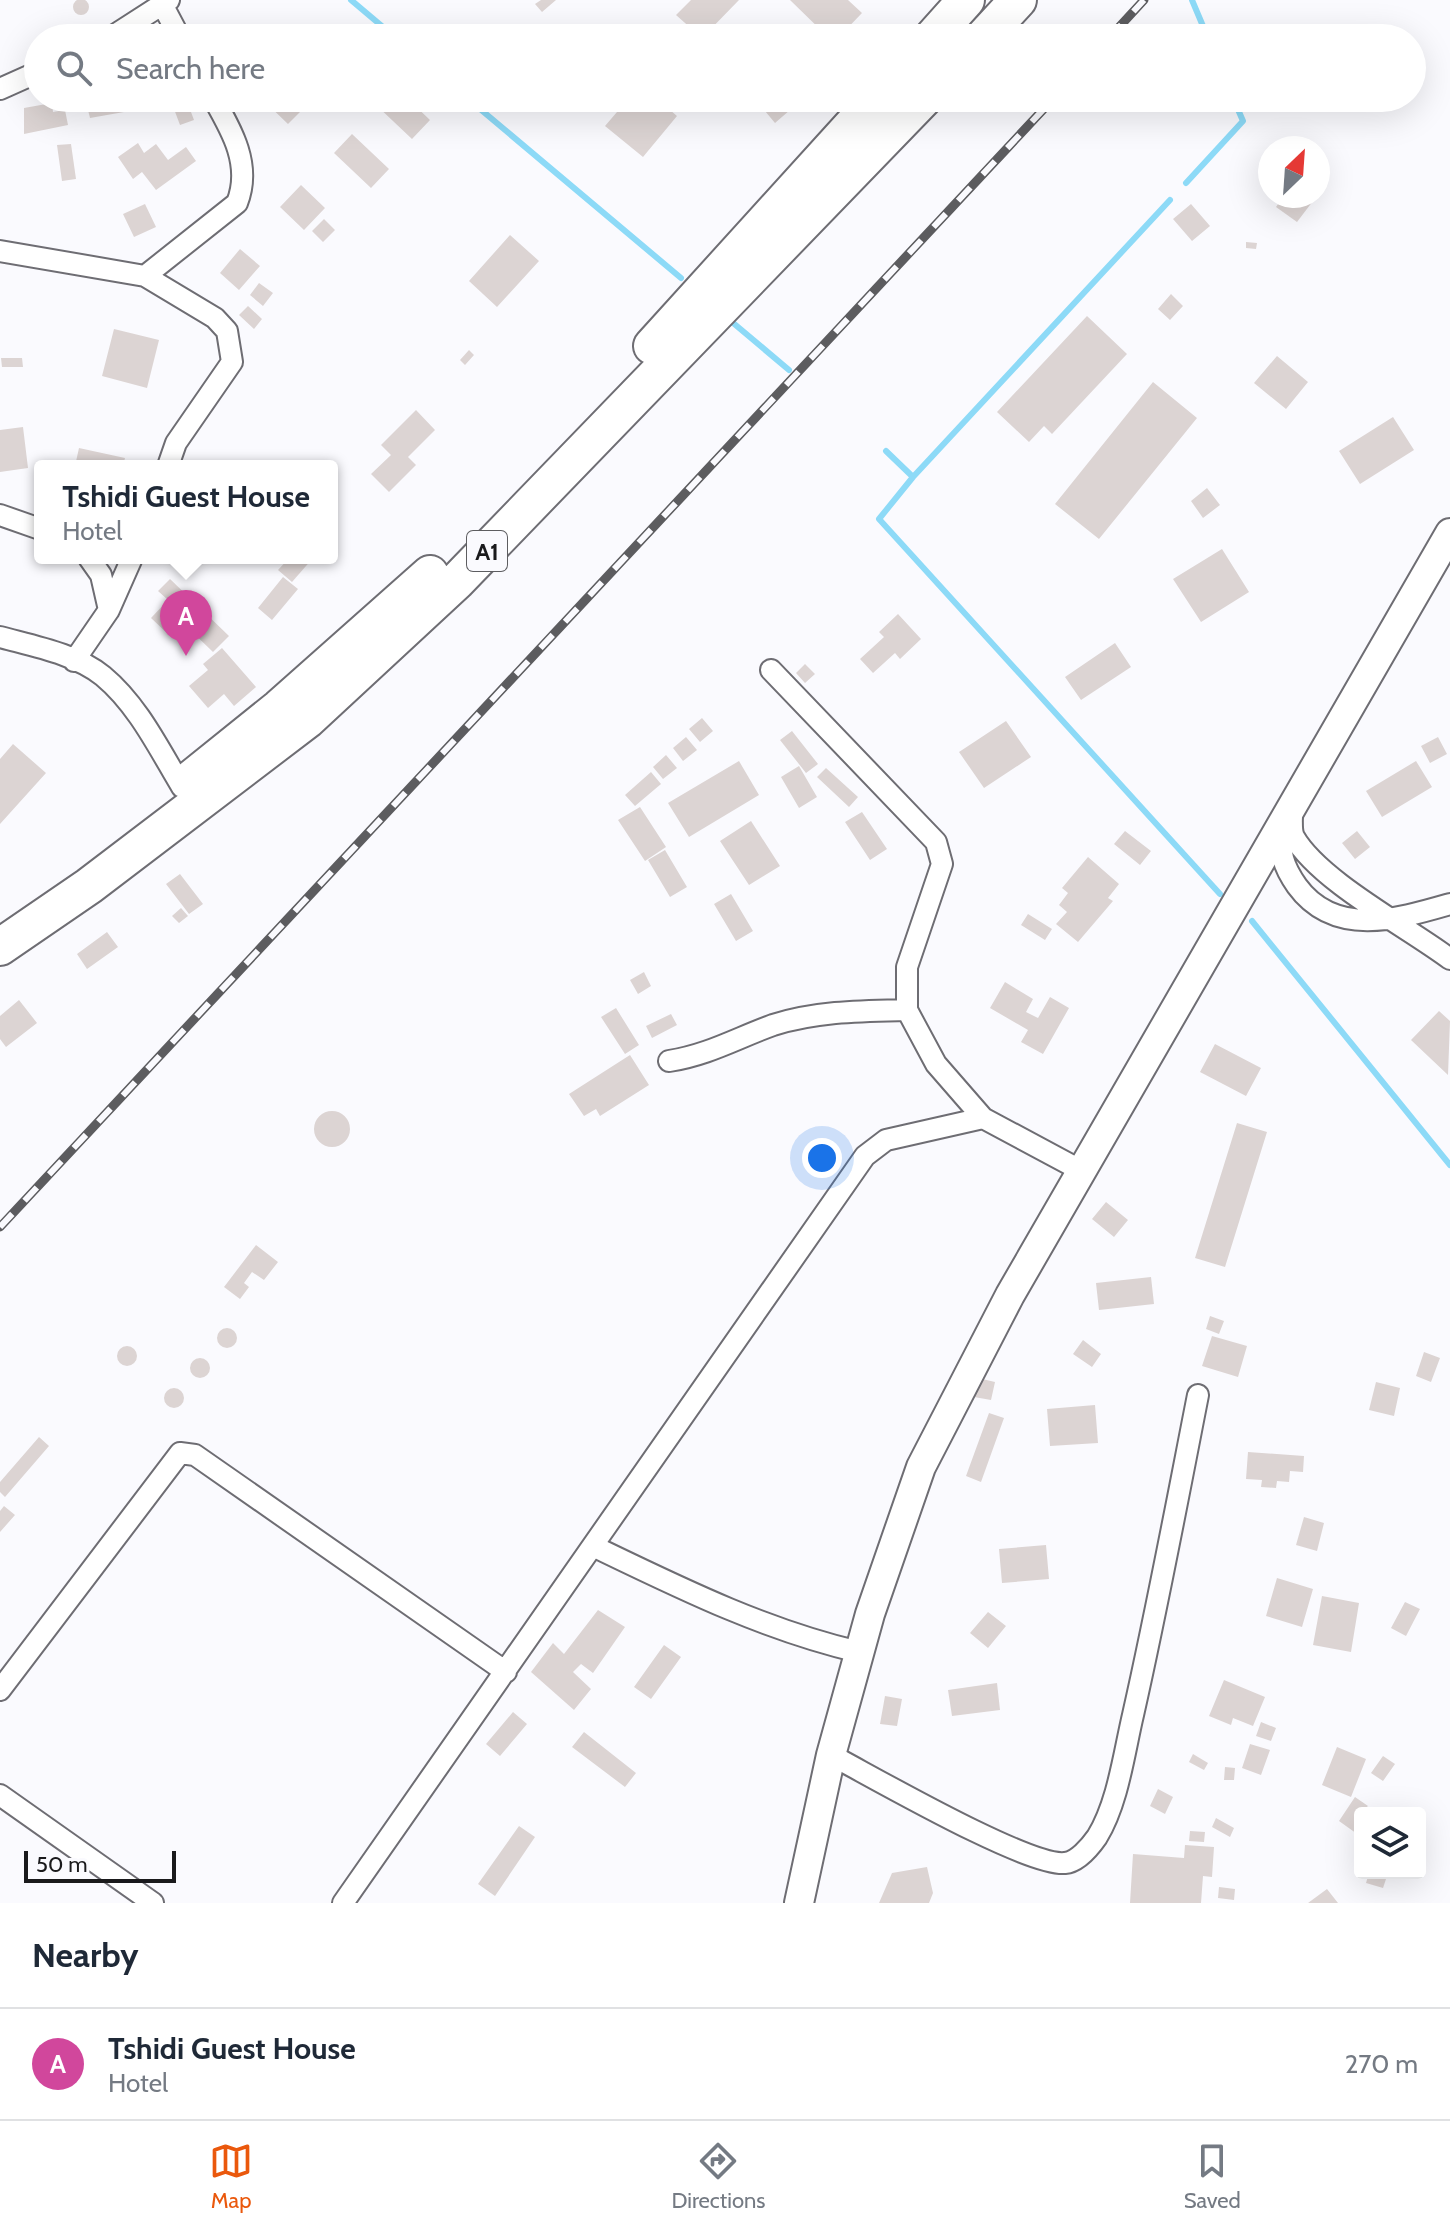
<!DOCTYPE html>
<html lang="en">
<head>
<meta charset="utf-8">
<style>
	:root { --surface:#fff; --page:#f2f2f3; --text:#1f2937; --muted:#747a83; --line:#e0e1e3; --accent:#ea580c }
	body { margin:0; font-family:Cabin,sans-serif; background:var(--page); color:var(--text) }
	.controls { position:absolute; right:24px; bottom:24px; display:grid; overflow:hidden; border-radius:8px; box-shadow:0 8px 32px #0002 }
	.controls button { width:72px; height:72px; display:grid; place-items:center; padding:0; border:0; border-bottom:2px solid var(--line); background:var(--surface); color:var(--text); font:40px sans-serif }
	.compass { position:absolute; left:1258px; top:136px; width:72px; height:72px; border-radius:50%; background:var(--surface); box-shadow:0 8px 32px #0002; rotate:25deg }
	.scale { position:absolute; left:24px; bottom:20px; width:152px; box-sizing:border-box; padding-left:8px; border:4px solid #1a1a1c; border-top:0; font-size:22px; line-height:28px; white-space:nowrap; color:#1a1a1c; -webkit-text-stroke:6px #fafafe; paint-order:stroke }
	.you { position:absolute; left:822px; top:1158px; width:28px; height:28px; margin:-20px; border:6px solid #fff; border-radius:50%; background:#1a73e8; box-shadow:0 0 0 12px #1a73e833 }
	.badge { display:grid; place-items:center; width:52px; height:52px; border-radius:50%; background:var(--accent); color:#fff; font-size:26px; font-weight:700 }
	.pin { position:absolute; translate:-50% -66px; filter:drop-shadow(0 2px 4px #0008) }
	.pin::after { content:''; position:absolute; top:42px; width:28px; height:24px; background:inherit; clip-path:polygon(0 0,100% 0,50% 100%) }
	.popup { position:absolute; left:34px; top:460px; width:304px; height:104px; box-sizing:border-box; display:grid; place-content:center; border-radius:8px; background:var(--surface); filter:drop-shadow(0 2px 6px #0005); font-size:26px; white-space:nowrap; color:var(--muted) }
	.popup b { font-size:30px; color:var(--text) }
	.popup::after { content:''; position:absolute; left:50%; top:100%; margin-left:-16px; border:16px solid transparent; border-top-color:var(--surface) }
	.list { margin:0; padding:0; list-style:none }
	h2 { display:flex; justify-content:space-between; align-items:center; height:104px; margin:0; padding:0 32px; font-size:34px }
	h2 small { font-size:26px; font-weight:400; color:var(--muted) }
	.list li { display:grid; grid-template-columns:52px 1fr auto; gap:24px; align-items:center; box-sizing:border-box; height:112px; padding:0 32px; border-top:2px solid var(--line) }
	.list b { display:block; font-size:30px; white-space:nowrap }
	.list p { margin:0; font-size:26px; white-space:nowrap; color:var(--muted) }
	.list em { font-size:26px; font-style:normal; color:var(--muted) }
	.icon { flex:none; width:44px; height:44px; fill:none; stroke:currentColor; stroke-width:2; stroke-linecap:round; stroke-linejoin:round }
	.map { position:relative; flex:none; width:1450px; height:1903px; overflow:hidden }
	.search { position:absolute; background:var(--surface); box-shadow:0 8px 32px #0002; left:24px; right:24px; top:24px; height:88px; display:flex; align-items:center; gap:20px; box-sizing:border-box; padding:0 28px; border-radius:44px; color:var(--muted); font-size:30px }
	.sheet { height:216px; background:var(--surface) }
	nav { display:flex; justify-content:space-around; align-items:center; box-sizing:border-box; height:112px; border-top:2px solid var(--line); background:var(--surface); font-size:22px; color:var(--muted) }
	nav a { display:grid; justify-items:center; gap:4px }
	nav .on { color:var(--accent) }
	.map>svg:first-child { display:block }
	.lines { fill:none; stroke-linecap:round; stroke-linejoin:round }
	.stream { stroke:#8ddaf7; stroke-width:6 }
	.building { fill:#dcd4d3 }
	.street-casing { stroke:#6e6d73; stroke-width:24 }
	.secondary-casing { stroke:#6e6d73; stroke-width:32 }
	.highway-casing { stroke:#6e6d73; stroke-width:40 }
	.street { stroke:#fff; stroke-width:20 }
	.secondary { stroke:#fff; stroke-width:28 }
	.highway { stroke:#fff; stroke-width:36 }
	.rail-casing { stroke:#5c5c5f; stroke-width:9 }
	.rail { stroke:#fafafe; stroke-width:6; stroke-dasharray:18; stroke-linecap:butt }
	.labels { text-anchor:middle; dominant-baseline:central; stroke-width:7; stroke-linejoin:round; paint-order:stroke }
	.shield { fill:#fafafe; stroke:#5d5d60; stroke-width:2 }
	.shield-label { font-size:24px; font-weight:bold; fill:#1a1a1c }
</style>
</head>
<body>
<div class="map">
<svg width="1450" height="1903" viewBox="0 0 1450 1903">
	<rect width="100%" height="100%" fill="#fafafe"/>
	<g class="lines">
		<!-- stream -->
		<path class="stream" d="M351,0L396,38
			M1192,0L1208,38
			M467,98L681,278
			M1186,183L1243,121L1233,98
			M1170,200L913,477L879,519L1220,894
			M732,322L789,370
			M886,451L913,477
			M1252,921L1450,1165"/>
	</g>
	<!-- building -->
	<path class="building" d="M73 7a8 8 0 1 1 16 0a8 8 0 1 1-16 0Z
		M541,0H556L542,12L535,4Z
		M691,0H739L702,38L676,15Z
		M790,0H848L862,13L838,38H829Z
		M327,25L336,34L321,38L317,34Z
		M261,98H314L288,124Z
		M381,98H407L430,120L412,139L375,104Z
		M629,98H656L677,116L643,157L605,126Z
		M780,98L790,110L775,123L765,111Z
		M789,98H805L799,106Z
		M121,99L124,112L90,118L87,106Z
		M52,103L53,112L65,110L68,125L24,134V108Z
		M188,104L194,120L180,125L174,109Z
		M352,134L389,169L371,188L334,153Z
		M138,143L144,153L156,144L168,160L186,147L196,161L156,190L142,172L133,179L118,157Z
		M71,144L76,179L62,181L57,145Z
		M301,185L325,208L304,230L280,207Z
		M1284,196H1307L1313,201L1297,222L1276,207Z
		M145,204L156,227L134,237L123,214Z
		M1191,204L1210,226L1192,241L1173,219Z
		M324,219L335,230L323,242L312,231Z
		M510,235L539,261L497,307L469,281Z
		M1246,242L1257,243L1256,249L1246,248Z
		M240,249L260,266L239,290L220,273Z
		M259,283L273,293L263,306L250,295Z
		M1171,294L1183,306L1170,320L1158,309Z
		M248,306L262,319L254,329L239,315Z
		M1087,316L1127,354L1052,434L1044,426L1029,442L997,412Z
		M114,329L159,340L147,388L102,376Z
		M469,350L474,355L465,365L460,360Z
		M1277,356L1308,382L1286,409L1254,383Z
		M1,358H22L23,367H2Z
		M1153,382L1197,418L1099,539L1055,504Z
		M416,410L435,430L408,457L416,465L389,492L371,474L391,455L381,445Z
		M1393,417L1414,450L1360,484L1339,451Z
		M23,427L28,468L0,472V430Z
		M79,448L125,458L123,466H75Z
		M1207,488L1220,505L1203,518L1191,501Z
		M1222,549L1249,592L1201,622L1173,579Z
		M289,558H313L292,582L278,570Z
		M283,577L298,589L272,620L258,608Z
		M170,579L229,636L213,652L181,621L169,635L151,618L168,600L158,591Z
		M898,614L921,639L900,659L895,653L873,673L860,659L884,637L879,632Z
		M1115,643L1131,667L1081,700L1065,677Z
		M222,648L256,687L234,706L224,694L208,708L189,686L208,670L203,664Z
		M805,664L815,674L805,683L796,673Z
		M702,718L713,731L700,742L689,729Z
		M1006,721L1031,757L984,788L959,752Z
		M792,731L818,764L806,773L780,740Z
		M686,737L697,750L683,761L673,748Z
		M1438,737L1447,754L1430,763L1421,746Z
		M13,744L46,773L0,824V759Z
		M666,755L677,768L663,779L653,767Z
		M739,761L759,795L689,837L668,803Z
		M1416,761L1432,787L1382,817L1366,791Z
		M799,766L817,797L799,808L781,777Z
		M826,768L858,797L849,807L817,777Z
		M651,772L661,784L635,806L625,795Z
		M640,807L666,847L645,861L618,820Z
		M862,812L887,849L870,860L845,822Z
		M751,821L780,866L749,885L720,841Z
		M1125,831L1151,851L1140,865L1114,844Z
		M1357,831L1370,847L1355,859L1342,843Z
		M665,850L687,887L670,897L648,860Z
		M1088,857L1119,884L1108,898L1113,901L1078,942L1056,924L1067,912L1059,905L1068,893L1062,888Z
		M180,874L203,904L189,914L166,884Z
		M731,894L753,931L736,941L714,904Z
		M181,908L188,916L179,923L172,916Z
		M1028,914L1052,929L1045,940L1021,925Z
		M107,932L118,947L87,969L77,954Z
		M644,972L651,986L638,994L630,980Z
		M1005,982L1033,999L1026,1012L1038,1018L1050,997L1069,1008L1043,1054L1021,1042L1028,1030L990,1008Z
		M19,1000L37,1023L6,1047L0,1039V1016Z
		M616,1008L639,1045L625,1054L601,1017Z
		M1439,1011L1450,1021L1448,1075L1411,1040Z
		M671,1014L677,1025L652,1038L646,1026Z
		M1215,1044L1261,1068L1246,1096L1200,1072Z
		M630,1055L649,1085L600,1116L596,1109L584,1116L569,1094Z
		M314 1129a18 18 0 1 1 36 0a18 18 0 1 1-36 0Z
		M1237,1123L1267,1132L1225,1267L1195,1258Z
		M1106,1202L1128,1220L1114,1237L1092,1219Z
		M256,1245L278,1262L264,1280L252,1272L244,1283L249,1287L240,1299L224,1287Z
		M1151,1277L1154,1304L1099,1310L1096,1283Z
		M1210,1316L1224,1321L1219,1334L1206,1329Z
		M217 1338a10 10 0 1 1 20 0a10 10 0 1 1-20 0Z
		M1212,1336L1247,1346L1238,1377L1202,1366Z
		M1083,1340L1101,1354L1092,1367L1073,1354Z
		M117 1356a10 10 0 1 1 20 0a10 10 0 1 1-20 0Z
		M1424,1352L1440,1358L1431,1382L1416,1376Z
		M190 1368a10 10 0 1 1 20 0a10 10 0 1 1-20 0Z
		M978,1378L995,1382L991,1400L974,1397Z
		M1376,1382L1400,1388L1394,1416L1369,1410Z
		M164 1398a10 10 0 1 1 20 0a10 10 0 1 1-20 0Z
		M1095,1405L1098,1443L1050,1446L1047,1409Z
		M989,1413L1004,1418L981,1482L966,1476Z
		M39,1437L49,1446L5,1497L0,1492V1482Z
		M1248,1452L1304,1456L1303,1472L1290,1471L1289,1482L1277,1481L1276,1488L1261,1487L1262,1480L1246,1479Z
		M4,1506L15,1515L0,1532V1511Z
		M1304,1517L1324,1523L1317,1551L1296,1545Z
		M1046,1545L1049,1579L1002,1583L999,1549Z
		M1277,1578L1313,1589L1302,1627L1266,1616Z
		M1322,1596L1359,1603L1351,1652L1313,1645Z
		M1405,1602L1420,1609L1406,1636L1391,1628Z
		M598,1610L625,1627L593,1673L581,1664L573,1672L591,1689L574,1710L531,1672L553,1643L564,1654Z
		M988,1612L1006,1626L988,1648L970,1633Z
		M664,1645L681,1657L651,1699L634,1687Z
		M1224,1680L1265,1697L1253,1726L1233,1718L1231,1725L1209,1716Z
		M997,1683L1000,1710L952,1716L948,1690Z
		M885,1696L902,1699L897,1726L880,1724Z
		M513,1712L527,1724L500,1756L486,1744Z
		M1261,1722L1276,1728L1271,1741L1256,1736Z
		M584,1732L636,1773L625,1787L572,1747Z
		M1250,1744L1270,1750L1261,1775L1242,1768Z
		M1337,1747L1366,1759L1351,1797L1322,1785Z
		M1193,1754L1208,1763L1204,1770L1189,1762Z
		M1383,1756L1395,1764L1383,1781L1371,1773Z
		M1225,1767L1235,1768L1234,1780H1224Z
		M1158,1789L1173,1797L1165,1814L1150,1806Z
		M1355,1797L1368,1806L1360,1813V1836L1339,1821Z
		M1216,1818L1234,1828L1230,1837L1212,1827Z
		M519,1826L535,1837L495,1896L478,1884Z
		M1190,1831L1205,1832L1204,1842L1189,1841Z
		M1185,1845L1214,1847L1212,1877L1203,1876L1201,1903H1130L1133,1854L1184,1858Z
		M927,1867L933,1893L929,1903H879L892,1873Z
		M1369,1873H1388L1383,1888L1366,1883Z
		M1219,1887L1235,1889L1234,1900L1218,1898Z
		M1327,1889L1338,1903H1308Z"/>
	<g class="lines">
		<defs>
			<path id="street" d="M162,4L180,38
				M110,38L169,0
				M0,89L38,72
				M0,251L145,276L215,318L227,331L232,362L176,443L168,466
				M145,276L237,203C252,165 232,131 213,98
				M0,515L40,529
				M89,558L101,575L109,610
				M0,637C33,646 76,654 103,676C138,705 159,749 182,787
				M74,661L109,610L132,558
				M771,670L936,842L942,864L907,967V1010L936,1064L983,1118L1082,1171
				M1292,813C1292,820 1291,831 1294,837C1319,881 1409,928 1450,959
				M1282,829C1279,852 1283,866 1297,886C1335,938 1398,919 1450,904
				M669,1061C708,1055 737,1038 773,1025C817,1011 862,1011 907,1010
				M595,1547C682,1589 765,1630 859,1652
				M0,1690L180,1453L195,1455L506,1672
				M831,1755C873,1777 1028,1867 1065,1863C1077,1862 1090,1847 1097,1837C1118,1803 1124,1753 1133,1715C1157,1609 1177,1502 1198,1395
				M0,1795L153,1903
				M343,1903L865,1156L886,1140L983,1118"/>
			<path id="secondary" d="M799,1903L831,1755L870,1614L921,1467L1010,1295L1450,533"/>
			<path id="highway" d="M932,38L966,0
				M983,38L1018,0
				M652,346L877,98
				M192,778L279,708L430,574
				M0,947L89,886L307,720L457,581L924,98"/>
		</defs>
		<!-- street casing -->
		<use href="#street" class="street-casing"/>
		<!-- secondary casing -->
		<use href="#secondary" class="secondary-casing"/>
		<!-- highway casing -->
		<use href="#highway" class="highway-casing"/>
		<!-- street -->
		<use href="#street" class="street"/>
		<!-- secondary -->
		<use href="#secondary" class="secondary"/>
		<!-- highway -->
		<use href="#highway" class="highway"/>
		<defs>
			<path id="rail" d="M1109,38L1144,0
				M0,1227L1054,98"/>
		</defs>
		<!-- rail casing -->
		<use href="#rail" class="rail-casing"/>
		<!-- rail -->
		<use href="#rail" class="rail"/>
	</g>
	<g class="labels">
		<!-- shield labels -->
		<rect class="shield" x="467" y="531" width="40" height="40" rx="6"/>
		<g class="shield-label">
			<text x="487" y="551">A1</text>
		</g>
	</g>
</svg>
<div class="controls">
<button><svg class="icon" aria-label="layers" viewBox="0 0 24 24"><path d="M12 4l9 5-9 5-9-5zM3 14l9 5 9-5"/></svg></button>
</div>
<svg class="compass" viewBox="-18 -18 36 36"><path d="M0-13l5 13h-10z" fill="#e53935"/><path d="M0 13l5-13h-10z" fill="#747a83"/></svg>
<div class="scale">50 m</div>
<div class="you"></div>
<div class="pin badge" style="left:186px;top:656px;background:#d1479c">A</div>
<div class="popup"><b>Tshidi Guest House</b>Hotel</div>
<div class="search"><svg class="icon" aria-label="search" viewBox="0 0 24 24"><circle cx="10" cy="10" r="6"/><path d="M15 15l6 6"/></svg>Search here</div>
</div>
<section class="sheet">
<h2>Nearby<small></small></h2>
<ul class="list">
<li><span class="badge" style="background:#d1479c">A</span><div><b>Tshidi Guest House</b><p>Hotel</p></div><em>270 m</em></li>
</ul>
</section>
<nav>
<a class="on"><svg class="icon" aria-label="map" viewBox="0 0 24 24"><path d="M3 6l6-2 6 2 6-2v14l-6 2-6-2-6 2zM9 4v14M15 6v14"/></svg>Map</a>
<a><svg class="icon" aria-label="directions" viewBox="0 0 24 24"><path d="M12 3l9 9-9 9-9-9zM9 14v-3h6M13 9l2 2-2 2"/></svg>Directions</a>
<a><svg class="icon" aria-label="saved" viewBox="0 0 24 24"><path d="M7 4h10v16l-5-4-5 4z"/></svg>Saved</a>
</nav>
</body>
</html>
